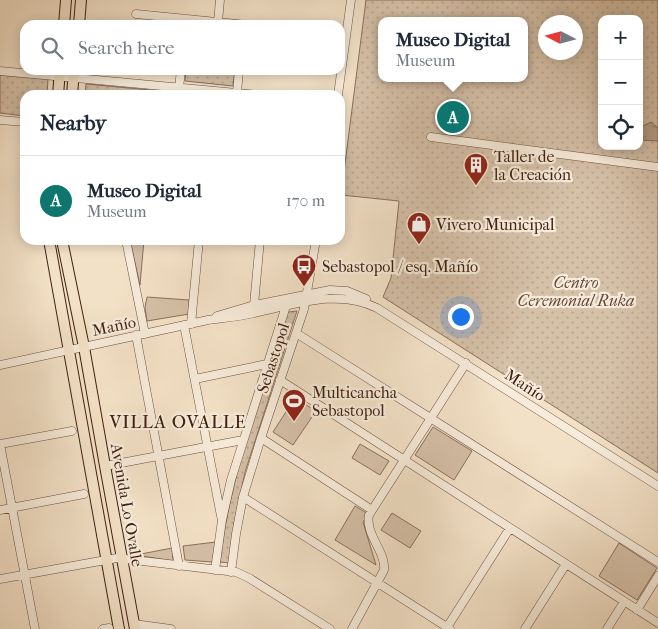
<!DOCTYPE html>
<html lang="en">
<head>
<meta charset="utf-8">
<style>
	:root { --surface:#fff; --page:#f2f2f3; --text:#1f2937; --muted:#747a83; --line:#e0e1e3; --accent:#0f766e }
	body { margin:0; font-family:"IM FELL French Canon",serif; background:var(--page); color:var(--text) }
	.controls { position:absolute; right:15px; top:15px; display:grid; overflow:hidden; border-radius:10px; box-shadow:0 2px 12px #0003 }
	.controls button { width:45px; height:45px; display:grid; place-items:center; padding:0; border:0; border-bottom:1px solid var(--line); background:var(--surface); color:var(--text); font:25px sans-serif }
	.compass { position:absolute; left:538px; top:15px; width:45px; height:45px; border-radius:50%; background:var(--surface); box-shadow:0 2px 12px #0003; rotate:276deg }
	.you { position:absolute; left:460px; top:316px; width:18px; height:18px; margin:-12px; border:4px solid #fff; border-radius:50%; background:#1a73e8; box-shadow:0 0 0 8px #1a73e833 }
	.badge { display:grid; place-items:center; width:32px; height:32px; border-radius:50%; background:var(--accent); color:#fff; font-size:16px; font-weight:700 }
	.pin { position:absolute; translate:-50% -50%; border:2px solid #fff; box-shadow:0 1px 5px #0006 }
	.popup { position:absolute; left:378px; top:17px; width:150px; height:65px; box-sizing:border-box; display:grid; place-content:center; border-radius:10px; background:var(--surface); filter:drop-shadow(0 1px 4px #0005); font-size:16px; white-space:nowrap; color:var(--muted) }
	.popup b { font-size:19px; color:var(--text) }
	.popup::after { content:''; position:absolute; left:50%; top:100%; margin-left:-10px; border:10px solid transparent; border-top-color:var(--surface) }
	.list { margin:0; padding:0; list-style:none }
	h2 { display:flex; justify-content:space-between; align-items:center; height:65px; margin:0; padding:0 20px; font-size:21px }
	h2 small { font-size:16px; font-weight:400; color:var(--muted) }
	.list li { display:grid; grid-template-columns:32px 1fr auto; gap:15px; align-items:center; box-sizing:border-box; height:90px; padding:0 20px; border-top:1px solid var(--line) }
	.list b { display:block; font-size:19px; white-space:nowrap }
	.list p { margin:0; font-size:16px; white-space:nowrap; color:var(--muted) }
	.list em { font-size:16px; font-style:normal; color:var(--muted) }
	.icon { flex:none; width:28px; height:28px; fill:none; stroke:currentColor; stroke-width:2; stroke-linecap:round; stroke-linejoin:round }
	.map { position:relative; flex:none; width:658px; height:629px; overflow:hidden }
	.search { position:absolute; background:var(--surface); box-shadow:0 2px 12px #0003; left:20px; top:20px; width:325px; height:55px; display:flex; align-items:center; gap:12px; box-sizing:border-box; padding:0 18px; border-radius:15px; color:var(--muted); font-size:19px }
	.panel { position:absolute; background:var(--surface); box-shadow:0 2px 12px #0003; left:20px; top:90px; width:325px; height:155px; border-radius:15px }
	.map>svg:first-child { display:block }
	.green { fill:#d5c0a8; stroke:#8a705d }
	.park { fill:url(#park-dots); stroke:#8a705d; fill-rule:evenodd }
	.water { fill:url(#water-ripples); stroke:#876c59 }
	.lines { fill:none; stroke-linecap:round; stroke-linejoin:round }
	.minor-casing { stroke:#6d503f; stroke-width:9 }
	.major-casing { stroke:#402012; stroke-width:12 }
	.minor { stroke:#f7ecdb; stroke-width:8 }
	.major { stroke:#f3e1c7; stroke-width:10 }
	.labels { text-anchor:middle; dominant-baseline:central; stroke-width:4.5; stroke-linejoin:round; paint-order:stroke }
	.poi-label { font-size:16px; fill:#402012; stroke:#f7ecdb; text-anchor:start }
	.park-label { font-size:16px; font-style:italic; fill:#654838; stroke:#f7ecdb }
	.street-label { font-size:16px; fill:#402012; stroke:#f7ecdb }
	.neighbourhood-label { font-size:18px; letter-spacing:1px; fill:#402012; stroke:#f7ecdb }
</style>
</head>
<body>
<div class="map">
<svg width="658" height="629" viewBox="0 0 658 629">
	<defs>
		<pattern id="park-dots" width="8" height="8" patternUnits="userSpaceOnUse" patternTransform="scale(1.25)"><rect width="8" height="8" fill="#d5c0a8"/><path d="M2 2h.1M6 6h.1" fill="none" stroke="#b8a590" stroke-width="1.8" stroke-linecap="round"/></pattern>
		<pattern id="water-ripples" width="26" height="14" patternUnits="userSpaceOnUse" patternTransform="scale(1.25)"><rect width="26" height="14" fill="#b69f89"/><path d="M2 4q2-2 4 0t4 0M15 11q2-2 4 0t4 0" fill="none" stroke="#95816f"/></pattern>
	</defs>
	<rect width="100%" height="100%" fill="#f3e1c7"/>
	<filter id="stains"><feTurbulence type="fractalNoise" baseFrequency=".004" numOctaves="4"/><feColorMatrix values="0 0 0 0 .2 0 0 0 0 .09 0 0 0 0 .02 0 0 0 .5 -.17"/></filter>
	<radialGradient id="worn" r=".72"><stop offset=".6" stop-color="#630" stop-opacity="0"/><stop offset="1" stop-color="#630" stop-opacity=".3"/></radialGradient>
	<!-- green -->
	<path class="green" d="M130,240H144L140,285Z
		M147,297L189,300V314L147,321L145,307Z
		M295,398L316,411L293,445L273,432Z
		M433,427L472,451L454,480L415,455Z
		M360,444L389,461L380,475L352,458Z
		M355,506L368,514L363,522L376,565L335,540Z
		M392,513L421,531L410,548L381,530Z
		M216,542L212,562L185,560L183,546Z
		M619,543L657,568L637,600L599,576Z
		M172,548L173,561L136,555Z"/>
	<!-- park -->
	<path class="park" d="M366,0H658V473L383,297L391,278L399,201L341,195ZM602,19H639V146H602ZM382,21H524V78H382ZM546,22H576V52H546Z
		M186,70H235L233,86L185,81Z
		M0,75L48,79L47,95H25V116L0,113Z
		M86,84L203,95H85Z
		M297,311L245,472L235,519L229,563L220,562C230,476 261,394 288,312Z"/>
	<!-- water -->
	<path class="water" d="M651,122L658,128V141L639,140V128Z"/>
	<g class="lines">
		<defs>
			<path id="minor" d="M136,14L247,25
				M218,22L220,0
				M0,71L258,95
				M179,88L181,70
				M237,93L239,70
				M338,95L351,0
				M0,120L25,122
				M431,137L658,167
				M126,240L145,334
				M254,305L260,240
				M217,316L254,305L330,290L347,291L366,299
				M191,324L199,240
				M184,325L221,516
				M296,333L658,562
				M136,335L179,566
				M0,365L208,320C223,318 238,317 254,313C294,305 338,288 377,308L658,486
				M195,379L267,364
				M280,380L658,623
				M261,438L372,510
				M0,444L35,629
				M0,444L72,431
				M105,466L243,440
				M243,497L450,629
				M0,510L84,494
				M215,570L222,520L231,480L286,306
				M231,572L236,534L243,497L261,438L304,309L316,240
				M0,579L117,558L236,572L249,578L330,629
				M637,610L658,576
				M134,624L171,629
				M103,629L109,628
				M352,629L384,570C386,551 365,535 369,515L466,363
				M446,629L510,528
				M525,629L566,564
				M607,629L624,602"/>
			<path id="major" d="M64,25L66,0
				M79,25L81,0
				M58,95L60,70
				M72,95L74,70
				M49,240L119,629
				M62,240L84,347L105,466L135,629"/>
		</defs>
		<!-- minor casing -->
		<use href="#minor" class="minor-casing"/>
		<!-- major casing -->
		<use href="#major" class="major-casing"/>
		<!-- minor -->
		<use href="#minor" class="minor"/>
		<!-- major -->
		<use href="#major" class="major"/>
	</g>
	<!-- icons -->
	<defs>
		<symbol id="building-pin" viewBox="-11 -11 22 30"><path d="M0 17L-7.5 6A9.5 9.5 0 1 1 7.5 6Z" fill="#8f2418" stroke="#f7ecdb"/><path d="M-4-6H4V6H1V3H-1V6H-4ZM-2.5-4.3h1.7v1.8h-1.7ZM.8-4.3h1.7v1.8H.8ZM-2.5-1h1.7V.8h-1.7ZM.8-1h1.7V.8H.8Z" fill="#fff"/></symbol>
		<symbol id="shop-pin" viewBox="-11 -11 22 30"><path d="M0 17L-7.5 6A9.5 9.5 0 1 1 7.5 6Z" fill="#8f2418" stroke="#f7ecdb"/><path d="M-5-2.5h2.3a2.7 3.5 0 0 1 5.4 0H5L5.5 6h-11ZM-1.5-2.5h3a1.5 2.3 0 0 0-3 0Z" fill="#fff"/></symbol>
		<symbol id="bus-pin" viewBox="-11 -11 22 30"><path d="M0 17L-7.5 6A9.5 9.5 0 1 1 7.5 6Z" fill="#8f2418" stroke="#f7ecdb"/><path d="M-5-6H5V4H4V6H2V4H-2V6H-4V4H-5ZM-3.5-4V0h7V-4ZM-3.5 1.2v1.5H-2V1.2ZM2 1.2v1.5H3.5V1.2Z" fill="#fff"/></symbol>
		<symbol id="stadium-pin" viewBox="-11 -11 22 30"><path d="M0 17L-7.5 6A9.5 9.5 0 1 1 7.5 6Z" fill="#8f2418" stroke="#f7ecdb"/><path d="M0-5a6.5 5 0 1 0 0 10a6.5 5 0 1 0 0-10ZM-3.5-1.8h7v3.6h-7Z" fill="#fff"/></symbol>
	</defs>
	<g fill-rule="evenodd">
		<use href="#building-pin" x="462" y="151" width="28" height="38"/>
		<use href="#shop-pin" x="405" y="210" width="28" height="38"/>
		<use href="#bus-pin" x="290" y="252" width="28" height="38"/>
		<use href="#stadium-pin" x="280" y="387" width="28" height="38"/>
	</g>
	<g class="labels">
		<!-- poi labels -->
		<g class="poi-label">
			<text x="494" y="156">Taller de<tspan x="494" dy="18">la Creación</tspan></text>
			<text x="436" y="224">Vivero Municipal</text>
			<text x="322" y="266">Sebastopol / esq. Mañío</text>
			<text x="312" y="392">Multicancha<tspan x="312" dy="18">Sebastopol</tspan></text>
		</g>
		<!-- park labels -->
		<g class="park-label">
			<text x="576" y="282">Centro<tspan x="576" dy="18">Ceremonial Ruka</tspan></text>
		</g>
		<!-- street labels -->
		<g class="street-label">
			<text transform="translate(114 326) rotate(-12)">Mañío</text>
			<text transform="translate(273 358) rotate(-72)">Sebastopol</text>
			<text transform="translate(525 385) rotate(33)">Mañío</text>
			<text transform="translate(127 505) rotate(80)">Avenida Lo Ovalle</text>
		</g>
		<!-- neighbourhood labels -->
		<g class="neighbourhood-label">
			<text x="178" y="422">VILLA OVALLE</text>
		</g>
	</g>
	<rect width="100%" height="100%" filter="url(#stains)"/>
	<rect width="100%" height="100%" fill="url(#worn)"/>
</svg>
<div class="controls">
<button>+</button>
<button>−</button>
<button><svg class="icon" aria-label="locate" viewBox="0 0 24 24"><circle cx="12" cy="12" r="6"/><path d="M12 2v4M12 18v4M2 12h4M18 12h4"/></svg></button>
</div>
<svg class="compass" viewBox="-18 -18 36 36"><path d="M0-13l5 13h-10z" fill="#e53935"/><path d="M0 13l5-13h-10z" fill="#747a83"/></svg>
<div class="you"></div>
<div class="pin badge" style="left:453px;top:117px">A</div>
<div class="popup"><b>Museo Digital</b>Museum</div>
<div class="search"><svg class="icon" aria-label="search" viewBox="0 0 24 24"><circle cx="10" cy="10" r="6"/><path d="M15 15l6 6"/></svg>Search here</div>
<section class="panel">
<h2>Nearby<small></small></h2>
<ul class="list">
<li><span class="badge">A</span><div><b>Museo Digital</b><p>Museum</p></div><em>170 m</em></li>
</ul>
</section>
</div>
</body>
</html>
